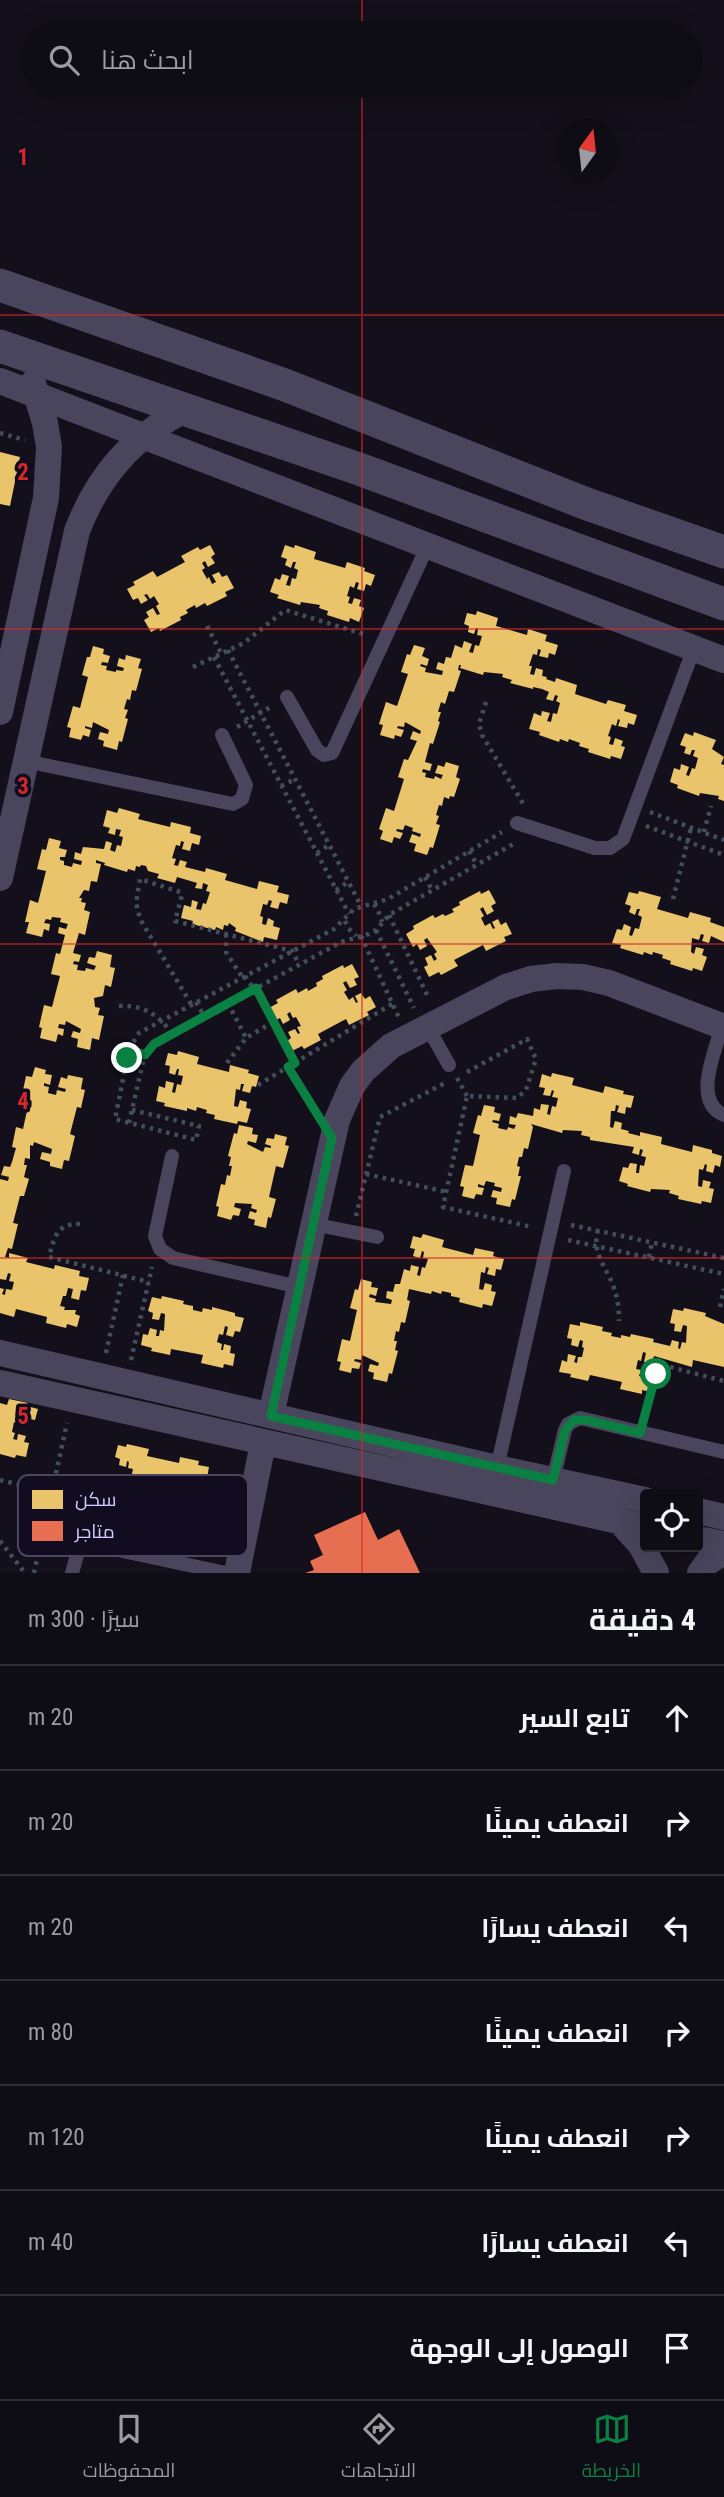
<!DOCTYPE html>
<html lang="ar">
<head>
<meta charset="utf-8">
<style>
	:root { --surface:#0e0c14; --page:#17151d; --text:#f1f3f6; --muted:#9b9ba0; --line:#2e2c34; --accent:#0b8043 }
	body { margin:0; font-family:"Roboto Condensed",Cairo,sans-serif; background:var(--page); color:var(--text); direction:rtl }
	.controls { position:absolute; right:21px; bottom:21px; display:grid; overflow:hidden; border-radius:7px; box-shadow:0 7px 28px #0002 }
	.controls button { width:63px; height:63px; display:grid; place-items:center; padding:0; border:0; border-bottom:2px solid var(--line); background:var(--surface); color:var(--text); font:35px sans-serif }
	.compass { position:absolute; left:556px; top:119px; width:63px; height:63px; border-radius:50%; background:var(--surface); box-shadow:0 7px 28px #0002; rotate:15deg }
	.stop { position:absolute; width:21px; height:21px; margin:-16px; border:5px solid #0b8043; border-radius:50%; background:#fff }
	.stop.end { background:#0b8043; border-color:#fff; box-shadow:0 2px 7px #0008 }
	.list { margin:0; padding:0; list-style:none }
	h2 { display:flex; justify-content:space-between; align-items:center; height:91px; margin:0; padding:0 28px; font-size:30px }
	h2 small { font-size:23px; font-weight:400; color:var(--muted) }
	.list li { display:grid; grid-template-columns:46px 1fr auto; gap:21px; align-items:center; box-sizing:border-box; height:105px; padding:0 28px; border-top:2px solid var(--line) }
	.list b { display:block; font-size:26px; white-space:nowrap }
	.list em { font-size:23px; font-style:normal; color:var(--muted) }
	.icon { flex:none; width:38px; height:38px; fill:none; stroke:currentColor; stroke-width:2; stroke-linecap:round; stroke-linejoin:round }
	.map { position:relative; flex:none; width:724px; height:1573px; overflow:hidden; direction:ltr }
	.search { position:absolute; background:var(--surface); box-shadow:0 7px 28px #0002; left:21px; right:21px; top:21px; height:77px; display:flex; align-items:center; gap:18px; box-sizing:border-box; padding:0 24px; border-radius:38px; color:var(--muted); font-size:26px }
	.sheet { height:826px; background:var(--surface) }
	nav { display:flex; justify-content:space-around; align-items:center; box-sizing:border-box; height:98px; border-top:2px solid var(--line); background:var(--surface); font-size:19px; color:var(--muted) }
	nav a { display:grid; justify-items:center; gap:4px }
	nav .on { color:var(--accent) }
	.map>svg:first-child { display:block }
	.homes { fill:#e9c46a }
	.shops { fill:#e76f51 }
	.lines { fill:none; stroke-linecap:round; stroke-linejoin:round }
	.path { stroke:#434e5c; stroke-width:4.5; stroke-dasharray:3.5 5; stroke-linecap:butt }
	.service { stroke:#48455c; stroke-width:14 }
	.minor { stroke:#48455c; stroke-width:26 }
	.tertiary { stroke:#48455c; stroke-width:33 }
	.route { stroke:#0b8043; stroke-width:9 }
	.grid { fill:none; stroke:#d62828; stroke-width:2; stroke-opacity:0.55 }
	.key { fill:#110c1f; stroke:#4c4562; stroke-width:2 }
	.key-label { font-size:19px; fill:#d4caff }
	.grid-label { font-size:23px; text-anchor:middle; font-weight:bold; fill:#d62828; stroke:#110c1f; stroke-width:7; stroke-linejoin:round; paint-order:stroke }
</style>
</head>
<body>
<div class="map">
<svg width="724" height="1573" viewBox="0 0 724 1573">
	<rect width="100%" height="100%" fill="#13101b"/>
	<!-- homes -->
	<path class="homes" d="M0,452L20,457L10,506L0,504Z
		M210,545L215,554L211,557L215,563L208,567L205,561L202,563L205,568L202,570L207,579L209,577L212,584L216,582L212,575L219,572L222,577L227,575L234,588L225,592L227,596L207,606L205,603L196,608L195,605L186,610L188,613L180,617L181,620L160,631L159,628L151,632L144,620L149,617L146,612L153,608L157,615L160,614L156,606L159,604L154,596L150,599L147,594L144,595L148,600L141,604L138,598L133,600L127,589L135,585L133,582L153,571L157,577L185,562L181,556L198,547L200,550Z
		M285,545L294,548L295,545L316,552L314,559L345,568L347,562L365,568L364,571L375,575L371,586L366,584L364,591L357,589L359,583L356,582L354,588L350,586L347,596L350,597L348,603L352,604L354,598L361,600L359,606L364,608L359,622L350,618L349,622L327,615L328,611L319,608L320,605L301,602L300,605L277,598L279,595L270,592L275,578L280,580L282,574L289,576L286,585L290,586L292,578L296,579L298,570L294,568L296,562H293L291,568L285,565L287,559L281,557Z
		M477,611L498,618L496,626L527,635L528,629L547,635L545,641L558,645L555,655L549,653L548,658L539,656L541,650L538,649L537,655L533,654L529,666H532L530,674L534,675L536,668L543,670L542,676L547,677L546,679L555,682L556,678L577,685L575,694L606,704L608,700L626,705L624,711L637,715L634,725L628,723L627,728L618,726L620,720L618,719L616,726L612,724L608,736L611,737L609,744L613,745L615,738L623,741L621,746L625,747L621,759L611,756L610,759L588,752L589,749L579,746L580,743L569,739L568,742L560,739L559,742L539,735L540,732L529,729L534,713L541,716L542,711L550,713L547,721L551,722L553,713L557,714L560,703L556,701L558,696L555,695L553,701L546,699L549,692L542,689L533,687V689L510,683L512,680L502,677L503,674L484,672L483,675L460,668L461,665H459L458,670L461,671L454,692L449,691L445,704L441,702L438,712H441L438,721L440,722L433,744L430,743L425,762L432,764L430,771L423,769L422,772L426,773L425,777L434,779L435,776L441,779L443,775L435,773L438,765L444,767L446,762L459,766L456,777L460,779L454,797L450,796L449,799L444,797L442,806L439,805L436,815L439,816L436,824L440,825L433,848L430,847L427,855L414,851L416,844L409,842L412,834L420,837L421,834L412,831L413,828L405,825L403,830L397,829L396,831L403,833L400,839L394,837L392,843L380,839L383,831L379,829L386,808L394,811L404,779L398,777L404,759L408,760L417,741L410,739L413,731L420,734L421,731L405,722L404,727L398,726L397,728L404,730L401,737L395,735L394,739L380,735L383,725L379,724L386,702L397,706L408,674L401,672L407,654L410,655L414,645L425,648L422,656L429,659L427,666L421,664L420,666L426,668L425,672L442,675L443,671L436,669L438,662L444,664L446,657L451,658L455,645L462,648L464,641L472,644L469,652L473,653L475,645L479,646L482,636L477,635L478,629L476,628L474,634L468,632L469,626L464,624L467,613L476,615Z
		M93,646L104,649L103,654L110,656L108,663L102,662L101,665L107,666L106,670L116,672V670L123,671L124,668L117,666L119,658L125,660L126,655L141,659L138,668L142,669L136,691L132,690L130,700L127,699L124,709L128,710L125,718L128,719L122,742L119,741L117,750L103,746L104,741L98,739L100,732L108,734L109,730L93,722L92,728L85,726V728L91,730L89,737L83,735L81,740L69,737L71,728L67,727L73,706L80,708L88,677L82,675L87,657H90Z
		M694,732L716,740L712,749L724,757L721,764L724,765V801L718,799L719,796L700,793L699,796L677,788L678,785L670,782L674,768L680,770L681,764L689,767L686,775L689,776L692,768L695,769L698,758L693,756L695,750H692L690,755L684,753L686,747L680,745L685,733L693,736Z
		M119,808L140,814L138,819L170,827L171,822L191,827L190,833L201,836L199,845L192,843L190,851L182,849L184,842L181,841L180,846L176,845L172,858L176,859L174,865L178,866L180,860L187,862L185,867L205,872L206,868L227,874L225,880L257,889L259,881L279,886L277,892L289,895L287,904L280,902L278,909L270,907L272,901L269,900L267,905L263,904L260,916L263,917L262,924L266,925L268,918L274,921L273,926L280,928L277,940L264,937L263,942L235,931L236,928L229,923L228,926L224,925L223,930L216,927L215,930L192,924L193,921L181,918L184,905L191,907L192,900L198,902L196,909L201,910L203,903L206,904L210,892L206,891L208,885L203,883L202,889L195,888L197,883L177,877L175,883L157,878L159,874L148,871L146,866L141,865L140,867L136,866L135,871L128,869L127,872L104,865L105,863L96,860V863L101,864L97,882L91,881L89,891L84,890L79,898H82L81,902L86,903L84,910L90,912L85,935L79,933L73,953L81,955L79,962L74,961L73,964L78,965L77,970L85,971L86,968L94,970L96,966L87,963L89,957L95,958L97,951L112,955L110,967L115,968L111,987L105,985L103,996L94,998L95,1007L100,1008L98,1015L104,1016L99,1040L92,1038L90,1050L77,1047L78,1039L71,1037L73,1031L80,1033L81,1029L66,1021L65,1025L59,1024L58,1028L64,1029L63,1036L58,1034L56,1042L40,1038L42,1028L39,1027L44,1005L52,1007L60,976L51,974L56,953L60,954L65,935L58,933L59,927L66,929L68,924L60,922L61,918L52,917L51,920L46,919L44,923L50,924L49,931L44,929L42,937L26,933L29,922H25L30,900L38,903L46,871L37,869L42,849L46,850L49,838L61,841L59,848L67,850L65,857H60V860L64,861V865L72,867L73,863L81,865L82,861L74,859L75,852L81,854L83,847L104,849L106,841L112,843L110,850L115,852L117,845L121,846L123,837L119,836L121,830L116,829L115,835L108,833L110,828L103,826L107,810L117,813Z
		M489,890L496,903L491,906L494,911L487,915L483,907L480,909L484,916L481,918L485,926L490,923L493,929L495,928L492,922L498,919L501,925L506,922L512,934L504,937L506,941L486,951L483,945L454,960L458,966L441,975L439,972L429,977L424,967L428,965L425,958L431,955L434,961L437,959L434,954L437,952L427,938L424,940L427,946L420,950L417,944L413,947L406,934L414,929L413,926L433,915L435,918L443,914L445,916L454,912L452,909L460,905L459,902L480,891L481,894Z
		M639,891L661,897L657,909L688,918L690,912L711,918L710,922L724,927V942L711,936L709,943L702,941L704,935L701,934L699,940L692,938L691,952L694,954L696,947L704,949L702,955L707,957L702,971L693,968L692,971L670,964L671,961L662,958L663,955L653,952L652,955L644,952L643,955L620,948L621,945L612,943L617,929L622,930L624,924L631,927L629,935L632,936L635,928L639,929L642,917L638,915L640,909H637L635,915L629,912L631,906L625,904L629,892L638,894Z
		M352,964L359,977L354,979L357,985L350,988L346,981L343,983L347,990L344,992L349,1000L353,997L356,1003L358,1002L355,996L361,993L365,999L370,996L376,1007L367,1012L369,1015L349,1025L346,1019L318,1034L321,1040L304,1049L302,1046L292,1051L287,1041L291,1038L288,1032L295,1029L298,1034L300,1033L297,1027L301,1026L296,1017L293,1018L290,1012L287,1014L290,1020L283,1024L280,1018L276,1020L269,1008L278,1003L276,1000L296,989L298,993L307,988L308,991L317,986L316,983L323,979L322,976L343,965L344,968Z
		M178,1051L199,1057L197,1064L229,1072L230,1065L249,1070L248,1073L259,1076L256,1087L252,1086L250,1093L242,1091L244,1084H241L240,1090L236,1089L234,1106L238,1107L240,1100L247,1102L246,1108L251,1109L247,1123L238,1121L237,1124L214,1119L215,1115L206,1113L207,1110L197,1107L196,1111L187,1108V1111L164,1106L165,1103L156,1101L159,1086L165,1088L166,1081L174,1083L172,1092L175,1093L177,1084L181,1085L183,1076L178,1075L179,1069H177L175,1075L169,1073L170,1066L165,1065L168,1053L177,1055Z
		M35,1067L46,1070L45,1074L52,1075L50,1085L44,1083V1086L49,1087L48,1093L56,1095L57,1090L65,1092L66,1089L58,1087L61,1077L67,1079L68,1075L83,1078L81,1089L85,1090L81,1108L77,1107L70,1134L75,1136L69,1161L64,1160L62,1169L50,1166V1162L40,1159L42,1152L51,1154L52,1149L34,1142L33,1146L30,1145V1159L25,1158L24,1165H27L24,1177L29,1179L24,1196H20L13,1223L18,1224L12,1249L8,1248L5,1257L9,1258V1253L28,1258L26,1262L54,1269L55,1265L80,1271L79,1276L89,1278L86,1291L81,1290L79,1300L71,1298L73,1289L68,1288L66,1296H63L60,1306L65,1307L64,1310H76L75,1314L80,1316L77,1327L67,1324L66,1328L46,1323L47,1317L16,1309L14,1317L0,1313V1288L4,1289L2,1294L5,1295L6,1289L12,1290L14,1282L9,1281L11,1274L8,1273L6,1280L0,1279V1179L8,1181L9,1177L1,1175L4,1166L10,1167L12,1162L16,1148L12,1147L16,1127L23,1129L30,1097L22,1095L26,1076L32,1077Z
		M552,1073L574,1078L572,1085L603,1093L605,1086L624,1091L623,1094L634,1096L631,1108L626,1107L625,1114L617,1112L619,1106L616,1105L615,1111H611L610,1127L613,1128L615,1121L622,1123L621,1129L629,1131L628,1133L640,1136V1132L662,1137L661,1144L692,1152L693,1145L712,1150V1153L722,1156L720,1167L715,1165L713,1173L706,1171L707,1165L705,1164L703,1170L699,1169L698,1186L702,1187L703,1180L711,1182L709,1188L714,1189L711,1203L702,1201L701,1204L678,1199L679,1196L669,1193L670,1190L651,1189L650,1192L627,1186L628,1184L619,1181L623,1167L628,1168L630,1163L637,1164L636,1173H639L640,1165L644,1166L646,1157L641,1156L643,1150L640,1149L639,1155L632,1153L634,1147L590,1140V1137L581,1135L582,1131L563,1130L562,1133L531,1124L533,1127L528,1149L524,1148L522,1157H519L517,1166L520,1167L518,1176H521L515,1200L512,1199L510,1207L496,1204L497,1198L491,1197L493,1190L501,1192L502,1188L494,1186L495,1183L486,1181L484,1186L478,1184V1187L484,1188L482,1195L476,1194L474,1199L462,1196L464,1187L460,1186L465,1165L473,1166L480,1135L473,1133L478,1115L481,1116L484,1105L495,1107L494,1112L501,1114L499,1121L493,1120L492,1122L499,1124L498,1128L507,1130L508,1127L514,1129L516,1125L509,1124L510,1116L516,1118L518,1113L533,1116L534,1108L540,1110L541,1104L549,1105L547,1114L550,1115L552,1106L556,1107L558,1098L552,1097L554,1091L552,1090L550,1096L543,1095L545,1088L539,1087L542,1074L551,1077Z
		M239,1125L253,1128L252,1134L258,1135L256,1143L248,1141L247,1144L263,1152L265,1147L271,1148V1146L265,1144L267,1138L274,1139L275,1134L287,1137L285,1145L289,1146L283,1168L276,1166L269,1197L276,1199L271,1218L268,1217L266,1228L254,1225L255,1220L248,1218L250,1211L256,1213L257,1210L251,1208L252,1204L235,1203L234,1207L241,1209L239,1216L233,1215L231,1220L217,1216L219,1207L216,1206L221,1184L225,1185L227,1175L230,1176L232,1166H229L231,1157L228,1156L234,1133L237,1134Z
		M423,1234L444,1240L442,1247L473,1255L475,1248L494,1252L493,1256L504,1259L501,1270L496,1269L495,1276L487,1274L489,1268L486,1267L485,1273L481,1272L479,1289L483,1290L485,1283L492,1285L491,1291L496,1292L492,1306L483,1304L482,1308L459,1302L460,1298L451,1296V1293L442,1291L441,1294L432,1291L431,1294L409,1289L407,1300L410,1301L405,1323L401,1322L399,1332L396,1331L394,1341H397L395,1350L398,1351L392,1374L389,1373L387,1382L373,1379L374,1373L368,1371L370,1364L378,1366L379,1363L362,1355L361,1360L355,1359L354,1361L361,1363L359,1369L352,1368L351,1373L339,1370L341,1362L337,1361L342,1339L350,1341L357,1310L350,1308L355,1289L358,1290L361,1279L372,1282L371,1287L378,1288L376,1296L370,1294L369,1297L376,1299L375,1302L391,1304L392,1300L386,1298L387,1291L393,1292L395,1284H400L404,1269L410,1271L411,1265L419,1267L417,1275L420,1276L422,1267L425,1268L428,1259L423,1258L424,1252L422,1251L420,1258L413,1256L415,1249L410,1248L413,1236L421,1238Z
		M162,1296L184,1301L183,1304L193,1306V1310L202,1312L203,1308L212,1310V1307L235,1313V1316L244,1318L240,1332L235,1331L233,1337L226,1335L228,1327L225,1326L223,1335L219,1334L217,1342L222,1344L221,1350H223L224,1344L231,1346L230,1353L235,1354L233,1366L224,1364L223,1368L201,1363L203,1355L171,1349L170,1355L151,1351L152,1348L141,1345L143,1334L148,1335L150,1328L157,1330L156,1336H159L160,1330L164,1331L165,1314L161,1313L159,1320L152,1319L153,1313L148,1311L152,1297L161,1299Z
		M684,1308L706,1313L705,1316L724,1324V1367L693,1360L692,1367L654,1356L652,1363L644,1362L646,1353L643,1352L641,1361L638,1360L636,1369L641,1370L639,1376L642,1377L643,1371L650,1372L648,1379L654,1380L651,1392L642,1390V1394L620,1389L622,1382L590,1375L588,1381L570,1377L571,1374L559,1372L562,1360L567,1362L568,1354L576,1356L574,1362L577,1363L578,1357H582L584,1348L582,1347L583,1341L580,1340L578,1347L571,1345L572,1339L567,1338L570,1324L580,1326V1322L603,1327L602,1331L612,1333L611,1336L621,1338V1335L630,1337L631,1334L654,1339L653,1342L670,1346L672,1340L679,1342L678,1348L680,1349L682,1342L686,1343L687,1326L683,1325L681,1332L674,1331L675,1324L670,1323L673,1309L683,1311Z
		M9,1399L28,1403L27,1406L38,1409L35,1420L30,1419L28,1426L21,1424L22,1418L20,1417L18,1423L14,1422L12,1432L15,1433L13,1439L17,1440L18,1434L26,1436L24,1442L29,1443L26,1457L16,1455L15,1458L0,1454V1403L7,1405Z
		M127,1444L149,1449L147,1456L179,1463L180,1457L199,1461L198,1465L209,1467L207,1478L202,1477L200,1484L193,1482L194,1476H191L190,1482L186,1481L185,1498L189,1499L190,1492L198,1493L196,1499L201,1501L198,1515L188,1513V1516L165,1511L166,1507L156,1505L157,1502L148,1500L147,1503L138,1501L137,1504L114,1498L115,1495L106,1493L110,1479L115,1480L117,1474L124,1476L122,1484L125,1485L127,1477L131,1478L133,1469L128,1468L129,1462L127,1461L126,1467L119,1465L120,1459L115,1457L118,1445L126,1447Z"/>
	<!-- shops -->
	<path class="shops" d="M365,1512L378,1540L399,1529L420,1573H305L314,1570L310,1561L323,1555L314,1535Z"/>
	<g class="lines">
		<!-- path -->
		<path class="path" d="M0,433L25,440
			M207,626L221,653
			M228,650L361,906
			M214,657L349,914
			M193,667L244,643L285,610L367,635
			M486,702L479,724L482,735L525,807
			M237,727L272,706
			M281,786L295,779
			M650,812L724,840
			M646,826L724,855
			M704,832L711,806
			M469,851L477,865
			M317,853L329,845
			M425,877L432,890
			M336,890L348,882
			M673,899L691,828
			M374,904L378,910L382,922
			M389,915L429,999
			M345,921L348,928L356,936
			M376,930L414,1008
			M226,934V952L242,977
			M361,936L399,1018
			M245,976L254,989
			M256,988L295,1063
			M196,1002L204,1016
			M228,1003L246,1038
			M191,1004L140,919L136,903L140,879L180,892L182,895L175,921L292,951L299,964
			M119,1006C144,1005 158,1014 172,1034
			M129,1049L145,1055
			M227,1063L246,1038L273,1022
			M288,1067L315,1111
			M467,1072L527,1039L536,1059L526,1090L517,1098L467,1096L443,1207L532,1227
			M457,1078L467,1096
			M258,1085L392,1004
			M132,1110L199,1126L196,1140L115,1119L129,1049L139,1033L334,929L354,909L388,899L502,832
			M129,1123L143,1062L145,1055L154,1044L341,942L369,934L376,930L389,915L515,843
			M366,1174L447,1192
			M356,1216L380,1117L447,1082
			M80,1224C57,1223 54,1238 49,1257L149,1282
			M571,1225L724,1258
			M598,1230C591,1254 607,1267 614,1288C618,1299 619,1310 619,1321
			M568,1240L724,1274
			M649,1257L652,1242
			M720,1307L724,1289
			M106,1353L123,1275
			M131,1360L152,1267
			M645,1415L656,1374L661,1368L670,1367L724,1381
			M0,1480L220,1533
			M69,1532L73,1518L88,1523L94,1503
			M0,1541L25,1573
			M34,1573L67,1423"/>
		<!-- service -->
		<path class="service" d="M287,697L317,750L324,755L332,753L428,545
			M25,761L233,804L242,799L246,785L222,735
			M517,823L595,848H610L623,839L694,648
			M427,1026L449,1065
			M722,1026C715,1052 692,1102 724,1115
			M172,1156L155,1236L160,1249L173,1258L299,1287
			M313,1224L377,1237
			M497,1468L564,1171
			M553,1480L565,1430L568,1424L580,1418L724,1452
			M72,1573L79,1548L90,1544L226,1573"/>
		<!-- minor -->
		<path class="minor" d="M0,381L724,660
			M0,712L46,498L49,447L45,423L33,383
			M0,878L77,531C98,476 132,437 185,410
			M0,1353L497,1468L645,1500
			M0,1383L645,1527
			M271,1415L337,1120L352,1086L363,1071L391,1046L506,987L531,979L557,976L583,977L609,983L724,1027
			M698,1511L724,1517
			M620,1522L641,1545L656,1573
			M698,1539L724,1544
			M237,1573L263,1443
			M700,1573L708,1562L724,1552"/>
		<!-- tertiary -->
		<path class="tertiary" d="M0,285L285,385L587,504L724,552
			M0,346L359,469L724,604"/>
	</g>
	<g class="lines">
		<!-- route -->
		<path class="route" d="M127,1058L129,1049L145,1055L154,1044L256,988L295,1063L288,1067L332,1138L271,1416L553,1480L565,1430L574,1420H587L640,1433L656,1374"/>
	</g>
	<!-- grid -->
	<path class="grid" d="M362,0V33M362,86V1573M0,315H724M0,629H724M0,944H724M0,1258H724"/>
	<!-- legend -->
	<rect x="18" y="1475" width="230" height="81" rx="10" class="key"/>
	<rect x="32" y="1490" width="31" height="19" fill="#e9c46a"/>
	<rect x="32" y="1521" width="31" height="20" fill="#e76f51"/>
	<g class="key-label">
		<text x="75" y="1506">سكن</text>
		<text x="75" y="1538">متاجر</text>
	</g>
	<g class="grid-label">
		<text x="23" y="165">1</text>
		<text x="23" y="480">2</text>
		<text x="23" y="794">3</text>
		<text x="23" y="1109">4</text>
		<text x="23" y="1424">5</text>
	</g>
</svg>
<div class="controls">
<button><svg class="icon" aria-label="locate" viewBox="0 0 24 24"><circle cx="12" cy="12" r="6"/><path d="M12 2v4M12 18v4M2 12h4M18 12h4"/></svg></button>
</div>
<svg class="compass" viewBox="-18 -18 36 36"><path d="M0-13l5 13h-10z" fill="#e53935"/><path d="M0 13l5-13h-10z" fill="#9b9ba0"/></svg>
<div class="stop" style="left:656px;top:1374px"></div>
<div class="stop end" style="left:127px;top:1058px"></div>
<div class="search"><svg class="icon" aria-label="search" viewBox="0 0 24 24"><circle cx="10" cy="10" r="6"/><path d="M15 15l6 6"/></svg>ابحث هنا</div>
</div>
<section class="sheet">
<h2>4 دقيقة<small>سيرًا · 300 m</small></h2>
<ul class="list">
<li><svg class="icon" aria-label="ahead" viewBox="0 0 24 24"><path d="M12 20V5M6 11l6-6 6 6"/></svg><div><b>تابع السير</b></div><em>20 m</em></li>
<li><svg class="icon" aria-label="right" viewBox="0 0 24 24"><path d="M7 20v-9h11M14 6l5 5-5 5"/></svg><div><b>انعطف يمينًا</b></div><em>20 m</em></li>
<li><svg class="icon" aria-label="left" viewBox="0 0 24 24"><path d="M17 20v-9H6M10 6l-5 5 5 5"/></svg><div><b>انعطف يسارًا</b></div><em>20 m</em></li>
<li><svg class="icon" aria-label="right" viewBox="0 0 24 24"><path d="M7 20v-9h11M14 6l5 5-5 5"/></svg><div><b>انعطف يمينًا</b></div><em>80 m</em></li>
<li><svg class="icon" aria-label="right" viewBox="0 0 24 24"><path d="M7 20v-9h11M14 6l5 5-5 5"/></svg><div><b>انعطف يمينًا</b></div><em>120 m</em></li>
<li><svg class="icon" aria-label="left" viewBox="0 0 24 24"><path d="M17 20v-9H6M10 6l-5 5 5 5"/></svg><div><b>انعطف يسارًا</b></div><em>40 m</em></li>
<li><svg class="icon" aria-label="arrive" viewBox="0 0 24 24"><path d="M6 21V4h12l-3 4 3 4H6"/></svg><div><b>الوصول إلى الوجهة</b></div></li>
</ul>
</section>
<nav>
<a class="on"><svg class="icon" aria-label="map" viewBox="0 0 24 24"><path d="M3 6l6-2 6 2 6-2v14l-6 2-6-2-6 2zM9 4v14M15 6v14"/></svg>الخريطة</a>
<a><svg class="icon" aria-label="directions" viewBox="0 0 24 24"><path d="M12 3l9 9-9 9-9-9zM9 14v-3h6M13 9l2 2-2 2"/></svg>الاتجاهات</a>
<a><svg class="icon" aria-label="saved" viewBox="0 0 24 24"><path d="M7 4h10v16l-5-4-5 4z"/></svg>المحفوظات</a>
</nav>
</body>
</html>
